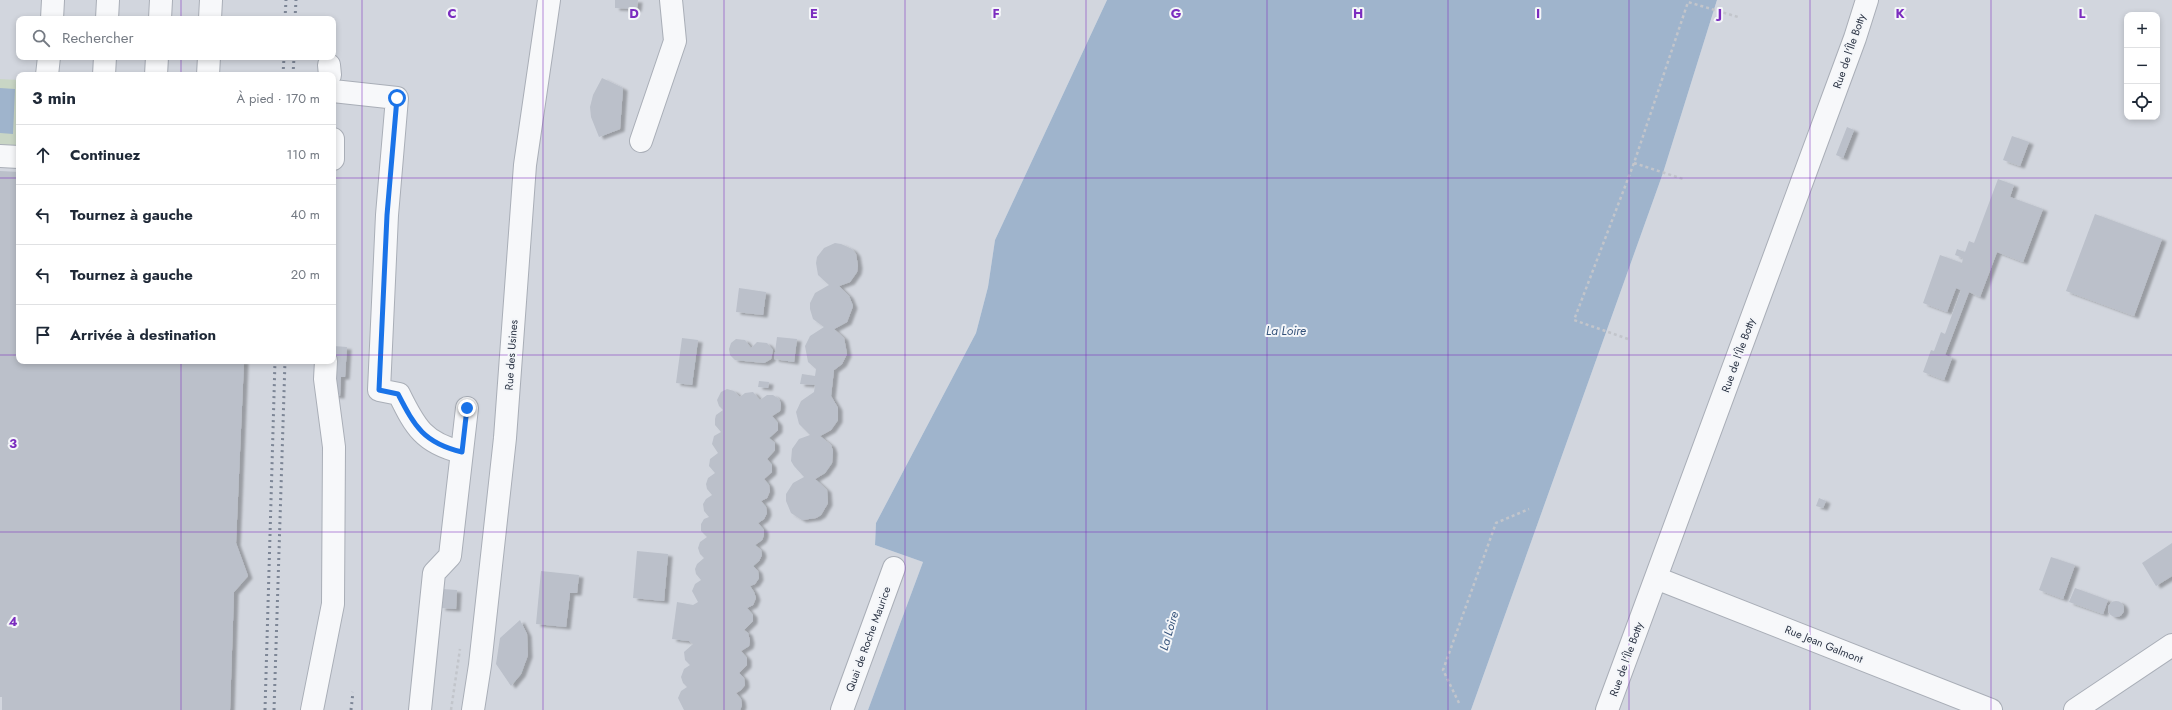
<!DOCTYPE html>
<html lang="fr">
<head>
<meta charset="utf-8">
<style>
	:root { --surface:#fff; --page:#f2f2f3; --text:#1f2937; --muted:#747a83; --line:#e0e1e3 }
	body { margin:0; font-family:Jost,sans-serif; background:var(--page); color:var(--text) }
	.controls { position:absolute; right:12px; top:12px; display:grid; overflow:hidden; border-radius:8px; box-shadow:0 2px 6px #0003 }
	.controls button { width:36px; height:36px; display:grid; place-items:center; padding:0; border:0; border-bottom:1px solid var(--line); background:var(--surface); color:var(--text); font:20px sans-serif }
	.stop { position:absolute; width:12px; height:12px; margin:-9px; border:3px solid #1a73e8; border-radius:50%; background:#fff }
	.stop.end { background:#1a73e8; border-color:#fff; box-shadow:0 1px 4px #0008 }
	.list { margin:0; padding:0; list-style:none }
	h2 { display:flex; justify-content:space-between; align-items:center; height:52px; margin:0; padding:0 16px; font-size:17px }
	h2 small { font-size:13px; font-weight:400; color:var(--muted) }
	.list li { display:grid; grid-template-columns:26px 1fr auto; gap:12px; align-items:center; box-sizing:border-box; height:60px; padding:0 16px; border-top:1px solid var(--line) }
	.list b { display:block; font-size:15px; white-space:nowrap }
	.list em { font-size:13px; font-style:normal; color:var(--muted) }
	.icon { flex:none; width:22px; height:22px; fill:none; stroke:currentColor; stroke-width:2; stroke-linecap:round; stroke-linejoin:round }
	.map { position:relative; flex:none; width:2172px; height:710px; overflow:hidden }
	.search { position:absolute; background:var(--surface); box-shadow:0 2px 6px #0003; left:16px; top:16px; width:320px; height:44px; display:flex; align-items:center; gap:10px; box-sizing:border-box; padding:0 14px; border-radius:8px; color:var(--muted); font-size:15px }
	.panel { position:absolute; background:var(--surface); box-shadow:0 2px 6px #0003; left:16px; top:72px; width:320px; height:292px; border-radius:8px }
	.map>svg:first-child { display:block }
	.built { fill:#d2d6de; fill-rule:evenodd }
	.green { fill:#c9d6c5 }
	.water { fill:#9fb4cc }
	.building { fill:#bbc0ca; filter:url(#shadow) }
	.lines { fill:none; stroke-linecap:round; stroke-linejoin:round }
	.minor-casing { stroke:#a9aeb7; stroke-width:24 }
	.path { stroke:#c2c5cb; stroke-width:2.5; stroke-dasharray:3 3; stroke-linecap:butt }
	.minor { stroke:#f7f8fa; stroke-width:22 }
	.rail { stroke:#7d8696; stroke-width:3; stroke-dasharray:2 4; stroke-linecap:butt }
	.route { stroke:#1a73e8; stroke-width:5 }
	.grid { fill:none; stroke:#7b2cbf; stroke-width:1; stroke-opacity:0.55 }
	.labels { text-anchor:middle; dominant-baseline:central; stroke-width:4; stroke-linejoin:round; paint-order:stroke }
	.street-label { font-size:11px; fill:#2b3445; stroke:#f4f6f9 }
	.water-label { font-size:12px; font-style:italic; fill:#34527a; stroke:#f4f6f9 }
	.grid-label { font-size:13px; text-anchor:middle; font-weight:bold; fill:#7b2cbf; stroke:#f4f6f9; stroke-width:4; stroke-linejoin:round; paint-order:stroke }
</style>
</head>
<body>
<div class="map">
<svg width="2172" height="710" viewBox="0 0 2172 710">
	<defs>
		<filter id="shadow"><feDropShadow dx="4.5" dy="2.5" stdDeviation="1" flood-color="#0004"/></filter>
	</defs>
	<rect width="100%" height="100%" fill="#e4e7ec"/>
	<!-- built -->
	<path class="built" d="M0,0H1107L995,240L988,287L976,333L876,523L875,545L923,562L868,710H0ZM19,19H333V57H19ZM19,75H333V361H19Z
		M1717,0H2172V710H1471L1663,173ZM2127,15H2157V117H2127Z"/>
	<!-- green -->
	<path class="green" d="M0,79L19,80V145L16,147H0Z"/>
	<!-- water -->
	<path class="water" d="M1107,0H1717L1663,173L1471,710H868L923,562L875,545L876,523L976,333L988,287L995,240Z
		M0,88L15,89L13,134L0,133Z"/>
	<!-- building -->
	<path class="building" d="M615,0H638L637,9L615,8Z
		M602,78L623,88L620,129L599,137L591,117L590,107L593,95Z
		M1847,127L1854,130L1843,158L1836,155Z
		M2012,136L2029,142L2020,166L2003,160Z
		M0,171L19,172V361H244L236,543L248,576L234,592L230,710H2V697H0Z
		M1998,179L2014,185L2010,197L2043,209L2023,262L1997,252L1980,297L1969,292L1945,355L1952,358L1944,380L1923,372L1931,350L1934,351L1941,332L1945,334L1961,290L1956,288L1947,312L1923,303L1940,255L1962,263L1963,258L1955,255L1957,249L1965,252L1969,241L1974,243Z
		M2095,214L2162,239L2134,316L2066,291Z
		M835,243L841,244L852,249L856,254L858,266L857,272L850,282L839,286L849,296L853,306L847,322L834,329L844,338L847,354L842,364L834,370L831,396L838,408V420L831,430L820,436L831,445L833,451L832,463L825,473L815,479L827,490L828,503L821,515L816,518L802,520L791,513L786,501V494L793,483L804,477L794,466L791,461L792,449L799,439L810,435L799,424L796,412L801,401L814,392L815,385L800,384L802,374L815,376L816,369L808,362L805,346L810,336L824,327L813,319L810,309V303L815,293L829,285L818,275L816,263L817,257L824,248Z
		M739,288L766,292L763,315L736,312Z
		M777,337L797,339L794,362L774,359Z
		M682,338L698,340L692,385L676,383Z
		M736,339L745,340L751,348L757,342L767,343L773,350L771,359L764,363L735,360L730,355L729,349L731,343Z
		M333,346L347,347L345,377H341L340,396L328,395Z
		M759,381L769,382L768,388L758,387Z
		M727,389L734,391L740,397L745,393L753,392L760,400L767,395H773L779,399L781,404L780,411L772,416L778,423V430L769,438L775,443V450L767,459L772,465V472L764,479L769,485L770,491L767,498L761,501L766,507L767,513L764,519L758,523L764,530V535L762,540L755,545L761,550L762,555L759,561L753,566L758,571L759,578L755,584L750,586L754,592L756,598L753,605L747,608L753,615V621L744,630L748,633L750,641L749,646L741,651L747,658V665L739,673L744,678L745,685L741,690L736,693L741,699L742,705L740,710H684L678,698L681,691L687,687L683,683L681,677L684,669L690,665L685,660L684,652L693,644L689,641L672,639L677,602L693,605L698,602L692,591L695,584L701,580L696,574L695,569L697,564L704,558L700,554L698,548L700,542L707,537L701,531V524L704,519L709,517L704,511L703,504L706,499L712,495L707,489L706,484L708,478L715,473L709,466L710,459L718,453L712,444L714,436L721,432L715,425V419L716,415L723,410L719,406L717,400L721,392Z
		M1819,498L1826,501L1823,508L1816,506Z
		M2172,543V576L2156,586L2142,563Z
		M637,551L668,554L664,601L633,598Z
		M2051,557L2075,565L2063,599L2039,590Z
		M541,571L579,575L577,593H570L566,627L536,624Z
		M2075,588L2108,600L2103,614L2069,602Z
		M442,589L457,590L456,609L441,608Z
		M2108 609a8 8 0 1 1 16 0a8 8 0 1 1-16 0Z
		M520,620L527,634L528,655L521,674L511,686L496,664L500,638Z"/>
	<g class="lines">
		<defs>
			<path id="minor" d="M52,19L53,0
				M107,19L108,0
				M160,19L161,0
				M210,19L211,0
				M329,65L330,75
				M47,75L49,57
				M104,75L105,57
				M156,75L157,57
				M208,75L209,57
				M333,91L397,98L387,215L379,390L399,394C415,427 424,443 461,452
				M333,139V159
				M641,141L675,41L671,0
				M0,156L19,157
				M1656,578L1991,710
				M312,710L333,604L334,447L325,379L326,361
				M420,710L434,573L450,556L467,408
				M473,710L480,665L505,438L525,165L549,0
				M842,710L894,568
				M1607,710L1855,38L1867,0
				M2075,710L2172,645"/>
		</defs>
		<!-- minor casing -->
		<use href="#minor" class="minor-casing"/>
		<!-- path -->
		<path class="path" d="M1634,163L1683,179
			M1628,339L1574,320L1634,163L1688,2L1738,17
			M1459,703L1443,670L1496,523L1529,509
			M451,710L460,649"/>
		<!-- minor -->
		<use href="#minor" class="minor"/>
		<!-- rail -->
		<path class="rail" d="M285,19L286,0
			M295,19L296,0
			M283,75L284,57
			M293,75L294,57
			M265,710L275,361
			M274,710L285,361
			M351,710L353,692"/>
	</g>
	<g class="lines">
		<!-- route -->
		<path class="route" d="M397,98L387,215L379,390L398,394C415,427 424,443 462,452L467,408"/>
	</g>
	<!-- grid -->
	<path class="grid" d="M181,0V19M362,0V710M543,0V710M724,0V710M905,0V710M1086,0V710M1267,0V710M1448,0V710M1629,0V710M1810,0V710M1991,0V710M181,57V75M0,178H19M333,178H2172M0,355H19M333,355H2172M181,361V710M0,532H2172"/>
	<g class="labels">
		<!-- street labels -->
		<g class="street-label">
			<text transform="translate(1849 51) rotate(-71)">Rue de l'Île Botty</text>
			<text transform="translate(511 355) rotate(-86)">Rue des Usines</text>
			<text transform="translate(1738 355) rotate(-70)">Rue de l'Île Botty</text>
			<text transform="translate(868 639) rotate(-70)">Quai de Roche Maurice</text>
			<text transform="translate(1824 644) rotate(22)">Rue Jean Galmont</text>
			<text transform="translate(1626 659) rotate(-70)">Rue de l'Île Botty</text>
		</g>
		<!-- water labels -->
		<g class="water-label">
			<text x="1286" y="331">La Loire</text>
			<text transform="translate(1169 631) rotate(-74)">La Loire</text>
		</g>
	</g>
	<g class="grid-label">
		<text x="452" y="18">C</text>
		<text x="634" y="18">D</text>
		<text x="814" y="18">E</text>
		<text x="996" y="18">F</text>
		<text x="1176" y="18">G</text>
		<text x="1358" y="18">H</text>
		<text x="1538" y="18">I</text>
		<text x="1720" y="18">J</text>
		<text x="1900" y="18">K</text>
		<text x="2082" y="18">L</text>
		<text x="13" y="448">3</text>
		<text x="13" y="626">4</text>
	</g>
</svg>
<div class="controls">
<button>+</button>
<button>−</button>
<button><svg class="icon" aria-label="locate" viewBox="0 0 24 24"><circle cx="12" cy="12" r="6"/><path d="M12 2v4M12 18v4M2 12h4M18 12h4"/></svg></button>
</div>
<div class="stop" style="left:397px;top:98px"></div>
<div class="stop end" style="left:467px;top:408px"></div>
<div class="search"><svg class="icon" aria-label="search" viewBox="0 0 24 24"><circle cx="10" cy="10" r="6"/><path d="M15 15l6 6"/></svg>Rechercher</div>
<section class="panel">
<h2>3 min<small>À pied · 170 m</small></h2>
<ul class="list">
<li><svg class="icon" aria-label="ahead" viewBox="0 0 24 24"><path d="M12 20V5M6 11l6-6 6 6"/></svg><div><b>Continuez</b></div><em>110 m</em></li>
<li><svg class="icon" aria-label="left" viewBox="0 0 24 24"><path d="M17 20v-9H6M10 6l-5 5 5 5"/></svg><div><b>Tournez à gauche</b></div><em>40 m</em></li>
<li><svg class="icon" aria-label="left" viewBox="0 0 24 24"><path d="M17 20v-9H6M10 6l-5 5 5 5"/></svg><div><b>Tournez à gauche</b></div><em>20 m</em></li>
<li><svg class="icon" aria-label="arrive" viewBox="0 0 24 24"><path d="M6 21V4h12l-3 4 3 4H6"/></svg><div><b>Arrivée à destination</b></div></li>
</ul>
</section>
</div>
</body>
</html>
